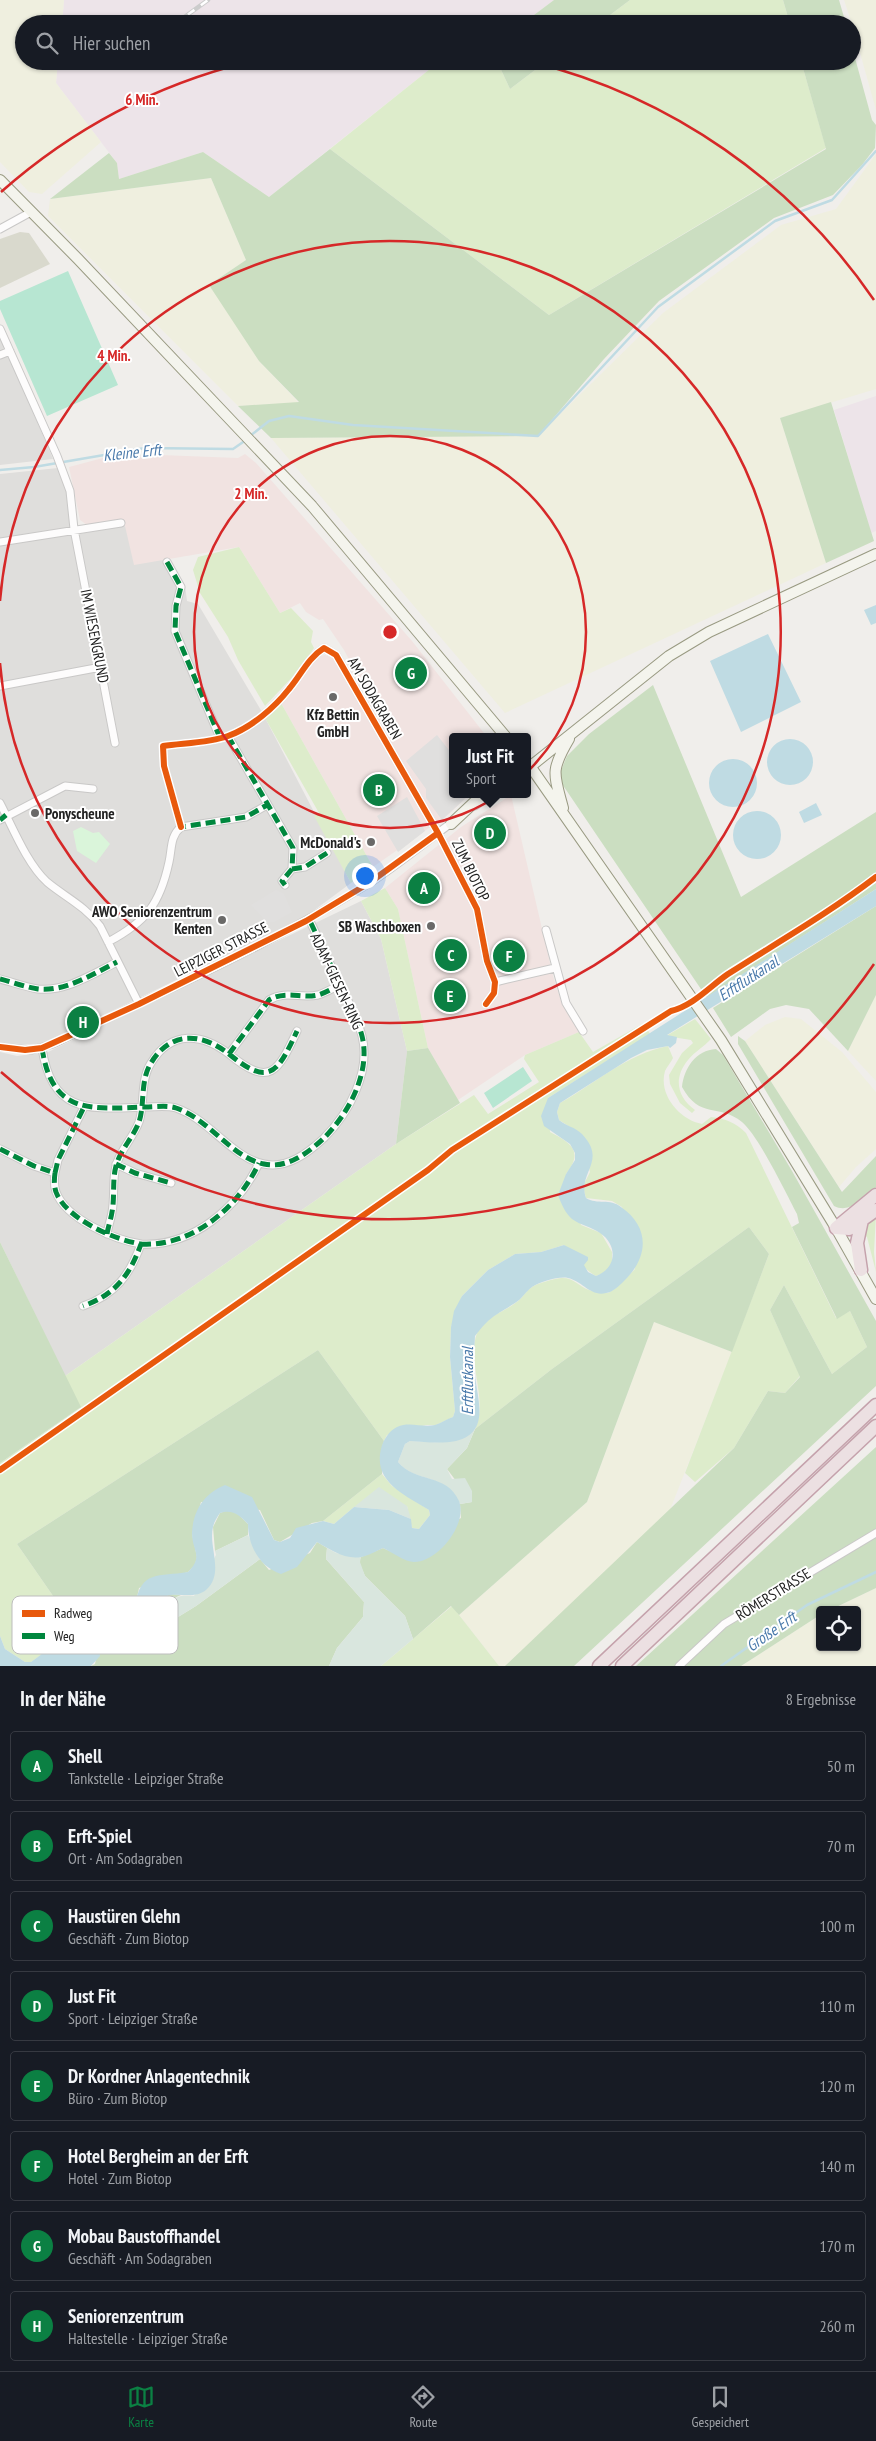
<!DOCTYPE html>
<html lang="de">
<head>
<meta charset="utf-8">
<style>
	:root { --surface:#171b24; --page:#20242c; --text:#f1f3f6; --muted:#9ea1a6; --line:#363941; --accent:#0b8043 }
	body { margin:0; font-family:"PT Sans Narrow",sans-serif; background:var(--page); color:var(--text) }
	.controls { position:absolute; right:15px; bottom:15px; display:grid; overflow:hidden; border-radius:5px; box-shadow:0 1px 4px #0004 }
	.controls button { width:45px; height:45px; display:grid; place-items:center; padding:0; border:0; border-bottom:1px solid var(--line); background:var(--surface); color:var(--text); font:25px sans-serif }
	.you { position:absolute; left:364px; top:875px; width:18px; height:18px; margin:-12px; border:4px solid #fff; border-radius:50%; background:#1a73e8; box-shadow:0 0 0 8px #1a73e833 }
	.badge { display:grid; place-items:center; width:32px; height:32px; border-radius:50%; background:var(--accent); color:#fff; font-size:16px; font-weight:700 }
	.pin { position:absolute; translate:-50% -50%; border:2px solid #fff; box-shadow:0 1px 5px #0006 }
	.popup { position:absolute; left:449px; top:733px; width:82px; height:65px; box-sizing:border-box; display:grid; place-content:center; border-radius:5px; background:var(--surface); filter:drop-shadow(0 1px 4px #0005); font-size:16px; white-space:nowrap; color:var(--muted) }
	.popup b { font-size:19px; color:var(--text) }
	.popup::after { content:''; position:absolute; left:50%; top:100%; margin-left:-10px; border:10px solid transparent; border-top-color:var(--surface) }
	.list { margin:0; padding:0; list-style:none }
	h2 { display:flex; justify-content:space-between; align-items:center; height:65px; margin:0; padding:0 20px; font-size:21px }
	h2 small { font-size:16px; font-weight:400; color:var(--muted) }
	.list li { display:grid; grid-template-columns:32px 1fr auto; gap:15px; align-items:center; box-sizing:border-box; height:70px; margin:0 10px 10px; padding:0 10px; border:1px solid var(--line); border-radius:5px }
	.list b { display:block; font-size:19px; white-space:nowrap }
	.list p { margin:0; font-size:16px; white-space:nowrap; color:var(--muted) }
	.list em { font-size:16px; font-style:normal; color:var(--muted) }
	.icon { flex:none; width:28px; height:28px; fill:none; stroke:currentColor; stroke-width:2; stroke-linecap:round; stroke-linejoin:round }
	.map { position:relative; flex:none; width:876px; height:1666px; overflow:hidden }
	.search { position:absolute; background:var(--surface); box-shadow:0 1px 4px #0004; left:15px; right:15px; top:15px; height:55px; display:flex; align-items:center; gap:12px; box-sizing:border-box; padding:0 18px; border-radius:28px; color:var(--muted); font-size:19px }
	.sheet { height:705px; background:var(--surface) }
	nav { display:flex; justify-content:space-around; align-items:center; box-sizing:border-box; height:70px; border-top:1px solid var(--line); background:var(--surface); font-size:14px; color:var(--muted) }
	nav a { display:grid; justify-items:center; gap:2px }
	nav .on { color:var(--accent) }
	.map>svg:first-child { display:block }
	.residential { fill:#dfdedc }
	.commercial { fill:#f1e3e1 }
	.industrial { fill:#ede4e9 }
	.construction { fill:#d9d9cd }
	.farmland { fill:#efefdf }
	.grass { fill:#ddeccb }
	.forest { fill:#cbdec1 }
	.wetland { fill:#d9e6de }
	.park { fill:#daf5da }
	.pitch { fill:#b7e6d2 }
	.parking { fill:#e0dfde }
	.water { fill:#bfdbe3 }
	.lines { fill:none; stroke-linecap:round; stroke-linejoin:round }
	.stream { stroke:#bfdbe3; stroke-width:2.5 }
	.street-casing { stroke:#c9c8c7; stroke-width:9 }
	.secondary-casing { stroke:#999a82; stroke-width:12 }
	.highway-casing { stroke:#c5a2ac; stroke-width:15 }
	.street { stroke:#fdfcfc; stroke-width:7 }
	.secondary { stroke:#f4f4ed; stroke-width:10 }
	.highway { stroke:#ece0e2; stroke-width:12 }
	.rail-casing { stroke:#ccc; stroke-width:4.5 }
	.rail { stroke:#fff; stroke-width:2.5; stroke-dasharray:8; stroke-linecap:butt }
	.quiet { stroke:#00873e; stroke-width:5; stroke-dasharray:10 5; stroke-linecap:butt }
	.cycleway-casing { stroke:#fff; stroke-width:9 }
	.cycleway { stroke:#e8590c; stroke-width:6 }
	.ring { fill:none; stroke:#d62828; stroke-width:2.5 }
	.poi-dot { fill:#6a6968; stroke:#fff; stroke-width:2 }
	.labels { text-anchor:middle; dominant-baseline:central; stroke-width:4; stroke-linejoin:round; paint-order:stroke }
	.street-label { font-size:15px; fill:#222; stroke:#fff }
	.poi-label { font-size:15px; font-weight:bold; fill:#222; stroke:#fff; text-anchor:end }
	.water-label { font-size:16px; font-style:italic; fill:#4a7aab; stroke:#fff }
	.key { fill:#fff; stroke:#bdbdbd; stroke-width:1 }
	.key-label { font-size:14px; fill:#222 }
	.centre { fill:#d62828; stroke:#fff; stroke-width:2.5 }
	.ring-label { font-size:15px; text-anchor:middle; font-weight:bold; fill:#d62828; stroke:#fff; stroke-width:4; stroke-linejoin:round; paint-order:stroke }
</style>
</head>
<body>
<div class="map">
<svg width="876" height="1666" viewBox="0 0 876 1666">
	<rect width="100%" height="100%" fill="#f0eeeb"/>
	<!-- residential -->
	<path class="residential" d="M0,335L53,459L0,465Z
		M58,468L68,493L73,535L125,526L169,560L185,585L187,601L198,604L262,712L351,883L301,920L41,1045L0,1043V474Z
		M361,901L381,939L407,1051L396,1144L65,1376L0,1242V1052L17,1056L48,1052Z"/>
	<!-- commercial -->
	<path class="commercial" d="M245,454L256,463L412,641L487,737H452V794H470L449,814L373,867L281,703L293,690L317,657L325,655L333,658L361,706L371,701L344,650L323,619L319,620L306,612L300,603L280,613L239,547L134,565L125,526H122L120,519L87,525L80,520L69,467L103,458L104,461L160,455L238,458Z
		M511,795L553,976L562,1004L579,1032L525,1055L458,1100L428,1048L398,909L385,888L461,827Z"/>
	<!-- industrial -->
	<path class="industrial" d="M64,0H554L522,24H62Z
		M58,61H440L269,197L203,152L119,179L117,163L56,83Z
		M876,396V531L871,533L834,410Z"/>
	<!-- construction -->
	<path class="construction" d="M20,232L29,233L50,264L0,288V239Z"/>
	<!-- farmland -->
	<path class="farmland" d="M0,0H64L62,24H24V61H58L56,83L101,142L42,194L29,192L0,162Z
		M844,0H876V110L852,24Z
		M876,154V389L780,418L826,563L505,713L271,438L538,436L663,313L781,225L836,209Z
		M211,178L246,260L210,285L259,361L299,403L238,406L48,216L50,199Z
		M876,995V1081L848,1051Z
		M785,1017L801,1019L842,1052L876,1092V1149L856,1167L839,1187L745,1041L765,1025Z
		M654,1322L732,1352L670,1510L659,1527L508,1666H499L459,1615L587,1502Z
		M876,1588V1666H741L820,1615V1647H857V1610H830Z"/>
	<!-- grass -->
	<path class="grass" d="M630,0H783L790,24H598Z
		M440,61H497L510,89L547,61H801L826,148L549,315L330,149Z
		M239,547L280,613L291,608L313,631L311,642L314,648L299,670L265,706L238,660L228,637L200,593L193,570L198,557Z
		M281,703L373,867L351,883L314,816L319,813L265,718Z
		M385,888L398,909L428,1048L407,1051L381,939L361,901Z
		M695,1019L711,1039C704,1047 694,1052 688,1060C673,1078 677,1097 695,1110L692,1113L680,1103L670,1084L669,1075L682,1053L693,1043L691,1040L666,1036Z
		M644,1023L650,1034L548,1098L550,1132C571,1143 584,1151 566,1174L581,1225L601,1233L612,1252V1265L606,1272L596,1276C584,1270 574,1255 564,1245L541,1252L515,1254L488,1270L462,1296L451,1327L450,1357L455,1411L453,1417L436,1425H426L387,1435L384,1441L318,1350L17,1544L67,1616L63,1623L37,1648L41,1655L31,1662H25L5,1649L0,1636V1463L80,1408L65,1376L396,1144L474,1095L488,1114L539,1082L524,1059L525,1055L579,1032L593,1052Z
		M668,1046L673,1058C671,1062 667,1067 665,1071C658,1095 680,1120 702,1124L711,1117C726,1119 735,1122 746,1133L836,1318L850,1311L867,1347L832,1374L784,1285L770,1310L800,1376L785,1393L768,1391L734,1448L695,1482L685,1473L769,1254L749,1227L552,1369L475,1429C486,1405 474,1378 474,1353C474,1315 496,1319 518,1301C523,1297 526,1291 532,1287C538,1283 553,1279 561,1278C573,1277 578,1286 589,1290C594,1292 601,1292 608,1293L616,1288L635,1269L622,1207L612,1201L586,1198L583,1186L590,1172L581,1134L559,1120L557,1112L560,1103C596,1083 627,1054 668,1046Z
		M876,1215L874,1252L876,1272L867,1237L862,1234L865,1225Z
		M382,1474L392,1486L429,1510L430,1515L419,1529L412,1528L407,1506L354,1507L334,1524L323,1521Z
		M452,1606L499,1666H381Z"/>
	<!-- forest -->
	<path class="forest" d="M554,0H630L598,24H522Z
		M783,0H839L846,24H790Z
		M852,47L872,120L876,125L875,148L862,165L833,195L774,218L659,301L604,359L538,436L271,438L238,406L299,402L259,361L209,285L246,260L211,178L50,199L109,153L117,163L119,179L203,152L269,197L330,149L549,315L826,149L801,61H852Z
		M497,61H547L510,89Z
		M831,402L874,541L826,563L780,418Z
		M653,685L741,897L876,812V889L707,998L558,778L567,756L589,734Z
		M876,906V995L848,1051L809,1009L786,1005L770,1009L731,1037L713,1008Z
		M738,1036L745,1041L842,1192L876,1156V1187C865,1198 850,1214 834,1206L738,1044Z
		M428,1048L460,1103L396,1144L407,1051Z
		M716,1049L723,1055L792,1171L876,1321V1386L574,1666H505L734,1448L768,1391L785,1393L800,1377L770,1310L784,1285L832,1374L867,1347L850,1311L837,1319L792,1227L799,1223L797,1214C786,1193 758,1135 742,1122C719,1103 700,1120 682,1087C684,1068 696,1050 716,1049Z
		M749,1227L769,1254L732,1352L654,1322L587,1502L459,1615L451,1606L413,1639L405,1616L365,1576L359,1562L361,1557L383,1548L396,1554L461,1518L460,1504L472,1502L447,1469L467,1448L475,1429L552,1369Z
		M0,1242L81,1407L0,1463Z
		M318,1350L384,1441L382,1447V1474L323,1521L312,1523L280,1542L274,1540L260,1510L201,1502L192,1534L197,1557L195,1565L188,1572L139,1588L131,1626L121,1625L97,1608L73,1634L78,1642L77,1649C65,1654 52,1647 41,1655L37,1648L63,1623L67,1616L17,1544Z
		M876,1447V1588L830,1610H820V1615L741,1666H636Z
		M228,1510L238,1514L248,1524V1535L215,1551L213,1527L220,1513Z
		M317,1542L327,1548L326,1559L364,1602L363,1617L337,1648L329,1666H91L95,1664L99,1645L95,1630L123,1644L145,1641L152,1633L196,1606L260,1559L269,1570L310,1553Z
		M170,1594L181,1595C171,1598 168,1608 157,1610L158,1601Z"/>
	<!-- wetland -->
	<path class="wetland" d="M475,1429L467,1448L447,1469L452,1479L465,1478L472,1491V1502L460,1504C443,1471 416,1484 398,1462L405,1444L410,1441C433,1442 456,1446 475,1429Z
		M379,1487L407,1506L411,1519L389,1510L354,1507Z
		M248,1535L260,1559L196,1606L152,1633L159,1622L157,1610C176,1606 168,1593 194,1596L216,1555L215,1551Z
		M327,1548L336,1553L361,1557L360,1562L365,1576L405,1616L413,1639L381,1666H329L337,1648L363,1617L364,1602L326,1559Z"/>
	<!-- park -->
	<path class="park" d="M81,827L93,833L99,832L110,844L96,863L77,851L73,831Z"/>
	<!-- pitch -->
	<path class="pitch" d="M68,271L118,385L47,416L0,309V301Z
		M523,1067L532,1081L493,1108L484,1093Z"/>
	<!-- parking -->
	<path class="parking" d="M437,735L452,754V794H470L442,820L426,798V789L406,761Z
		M407,797L425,831L398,852L377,816Z
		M276,890L284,894L292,912L274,922H267L251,905Z"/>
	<!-- water -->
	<path class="water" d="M876,605V623L871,625L864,610Z
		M768,634L801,702L741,732L710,661Z
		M767 762a23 23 0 1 1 46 0a23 23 0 1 1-46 0Z
		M709 783a24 24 0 1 1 48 0a24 24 0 1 1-48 0Z
		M816,803L822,815L804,823L799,812Z
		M733 835a24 24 0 1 1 48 0a24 24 0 1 1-48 0Z
		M876,889V906L667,1035L677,1037L676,1043L670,1048L668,1046L647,1050L631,1058L560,1103L557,1112L559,1120C566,1126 575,1127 582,1134C608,1162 577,1172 586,1198C597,1205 610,1198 621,1207C650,1227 649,1257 624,1281C619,1286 613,1292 606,1293C591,1297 582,1281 568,1278C559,1276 540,1282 532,1287C526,1291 522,1299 515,1303C495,1316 491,1315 475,1336C474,1349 474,1362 475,1375C477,1399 491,1432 456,1441C441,1444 425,1442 410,1441L405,1444L398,1462C415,1483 447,1473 459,1501C468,1524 438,1562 414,1562C405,1562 392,1552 383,1548C376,1551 368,1556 361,1557C345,1560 329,1549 317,1542L297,1567L281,1574C260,1567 248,1546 248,1524C239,1515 233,1509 220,1513C217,1517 214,1522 213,1527C208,1547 225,1573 206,1590C190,1603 165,1584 156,1607L159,1622C146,1643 134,1651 110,1638C105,1635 101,1631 96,1630L100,1656L91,1666H0V1636L5,1649L25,1662H31L46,1651H72L77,1649L78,1642L70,1624L78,1610C107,1602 112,1630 131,1626C135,1621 134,1613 135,1607C140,1569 159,1577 188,1572C204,1556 192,1551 192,1533C193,1510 205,1493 225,1485L252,1497L274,1540L280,1542L290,1538L296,1528L323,1521L334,1524L354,1507L389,1510L411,1519L412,1528L419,1529L430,1515L429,1510C405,1495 373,1482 381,1449C383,1440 389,1431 397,1427C410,1421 422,1428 435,1425C441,1423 447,1419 453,1417L455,1411L450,1357L451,1327L454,1311L462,1296L488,1270L515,1254L541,1252L564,1245L588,1257V1260L584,1265L588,1272L596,1276C617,1268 618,1245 600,1233C592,1227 580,1225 572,1219C565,1213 561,1203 558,1195L566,1174L575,1160V1153L570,1144L544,1126L541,1116L548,1098Z"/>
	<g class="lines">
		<!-- stream -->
		<path class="stream" d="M250,436L269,421L289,416L353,425L538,436L658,307L775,221L832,200L876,151
			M0,470L34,467L145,448L233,449L246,440
			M721,1666L807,1605L876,1572"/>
		<defs>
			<path id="street" d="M0,229L31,212
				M0,329L57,456L70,491L74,529L115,743
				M0,355L10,351
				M0,542L121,523
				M167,562L181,587L176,606L175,631L220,738
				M0,686L101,667
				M228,736L293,848L292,869L282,881L285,885
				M0,803C12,826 27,864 47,882C65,897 85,906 100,926L139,1004
				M475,806L492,794
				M0,820L65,786L93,789
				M181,827L164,766L163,746C184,743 209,743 228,736C252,727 274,708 289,689C301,675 308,658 324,648L336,655L438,833L477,909L487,961L495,982L494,993L486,1004
				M181,827L246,817L267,805
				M292,869L305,867L327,853
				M546,930L566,1003L583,1031
				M108,942C146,922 160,904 169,862C172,849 170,836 181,827
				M0,979C12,982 25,987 38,989C65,992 93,974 117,962
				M495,982L555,968
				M0,1047L32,1050L53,1044C159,994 268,946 368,884C398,865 425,842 454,821
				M42,1048C52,1115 90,1109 145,1107C155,1107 167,1105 176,1108C209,1119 232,1158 264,1164C287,1169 308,1153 324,1138C349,1113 371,1072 362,1036C357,1017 348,1001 340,984C329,962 319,940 309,919
				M229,1054C270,1088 278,1072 297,1031
				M0,1149L34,1166L55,1173C54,1180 54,1186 56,1192C66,1219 115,1240 141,1244C130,1275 115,1295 83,1306
				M116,1164L135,1173L171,1183
				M55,1173L58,1160L84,1107
				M107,1234C108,1227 111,1219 112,1212C115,1197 112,1181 116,1166C120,1150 133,1138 139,1122C145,1104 140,1080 151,1063C171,1030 202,1033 229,1054L269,1000C286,990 301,999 318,995C325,993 333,988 340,985
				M141,1244C192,1247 238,1208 259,1163
				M679,1666L724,1624L876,1533"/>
			<path id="secondary" d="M0,180L78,259L312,506L506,737
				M528,763L721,1040L836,1228L876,1299
				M531,766L669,656L709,632L876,554
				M563,808C554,774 550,771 569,739
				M451,824L483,794"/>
			<path id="highway" d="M836,1228L876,1195
				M836,1228L849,1229L876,1210
				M861,1270L857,1243L862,1220
				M599,1666L876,1405
				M622,1666L876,1426"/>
		</defs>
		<!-- street casing -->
		<use href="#street" class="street-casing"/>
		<!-- secondary casing -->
		<use href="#secondary" class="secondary-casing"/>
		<!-- highway casing -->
		<use href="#highway" class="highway-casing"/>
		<!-- street -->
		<use href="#street" class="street"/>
		<!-- secondary -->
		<use href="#secondary" class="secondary"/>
		<!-- highway -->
		<use href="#highway" class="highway"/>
		<defs>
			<path id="rail" d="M175,24L208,0
				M120,63L122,61"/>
		</defs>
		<!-- rail casing -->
		<use href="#rail" class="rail-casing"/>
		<!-- rail -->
		<use href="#rail" class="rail"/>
		<!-- quiet -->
		<path class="quiet" d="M167,562L181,587L176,606L175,631L220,738
			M228,736L293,848L292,869L282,881L285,885
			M0,820L6,815
			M180,822L181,827L246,817L267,805
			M292,869L305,867L327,853
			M0,979C12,982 25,987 38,989C65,992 93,974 117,962
			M42,1048C52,1115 90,1109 145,1107C155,1107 167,1105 176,1108C209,1119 232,1158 264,1164C287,1169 308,1153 324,1138C349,1113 371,1072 362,1036C357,1017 348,1001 340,984C329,962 319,940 309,919
			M229,1054C270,1088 278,1072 297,1031
			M0,1149L34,1166L55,1173C54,1180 54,1186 56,1192C66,1219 115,1240 141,1244C130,1275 115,1295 83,1306
			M116,1164L135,1173L171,1183
			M55,1173L58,1160L84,1107
			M107,1234C108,1227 111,1219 112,1212C115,1197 112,1181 116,1166C120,1150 133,1138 139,1122C145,1104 140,1080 151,1063C171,1030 202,1033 229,1054L269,1000C286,990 301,999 318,995C325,993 333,988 340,985
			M141,1244C192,1247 238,1208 259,1163"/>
		<defs>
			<path id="cycleway" d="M181,827L164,766L163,746C184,743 209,743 228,736C252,727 274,708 289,689C301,675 308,658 324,648L336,655L438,833L477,909L487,961L495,982L494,993L486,1004
				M0,1047L25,1050L42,1048L139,1004L306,921L369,883L438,833
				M0,1470L428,1170L452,1150L671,1011C694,1005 709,987 728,974C778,942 829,913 876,877"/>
		</defs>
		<!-- cycleway casing -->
		<use href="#cycleway" class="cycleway-casing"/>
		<!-- cycleway -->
		<use href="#cycleway" class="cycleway"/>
	</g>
	<!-- distance rings -->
	<g class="ring">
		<circle cx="390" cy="632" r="196"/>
		<path d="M0 601A391 391 0 1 1 0 663"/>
		<path d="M874 964A587 587 0 0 1 1 1072M1 192A587 587 0 0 1 248 62M532 62A587 587 0 0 1 874 300"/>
	</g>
	<!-- markers -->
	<g class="poi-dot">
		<circle cx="333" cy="697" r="5"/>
		<circle cx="35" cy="813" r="5"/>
		<circle cx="371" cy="842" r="5"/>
		<circle cx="222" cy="920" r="5"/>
		<circle cx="431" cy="926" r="5"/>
	</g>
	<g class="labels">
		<!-- street labels -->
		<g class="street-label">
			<text transform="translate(95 636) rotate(79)">IM WIESENGRUND</text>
			<text transform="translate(375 698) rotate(60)">AM SODAGRABEN</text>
			<text transform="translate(471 870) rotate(64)">ZUM BIOTOP</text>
			<text transform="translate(221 949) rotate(-27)">LEIPZIGER STRASSE</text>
			<text transform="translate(337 981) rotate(65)">ADAM-GIESEN-RING</text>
			<text transform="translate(773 1594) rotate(-32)">RÖMERSTRASSE</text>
		</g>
		<!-- poi labels -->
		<g class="poi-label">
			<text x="333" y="714" text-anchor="middle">Kfz Bettin<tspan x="333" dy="17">GmbH</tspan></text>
			<text x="45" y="813" text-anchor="start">Ponyscheune</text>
			<text x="361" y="842">McDonald's</text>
			<text x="212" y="911">AWO Seniorenzentrum<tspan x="212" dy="17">Kenten</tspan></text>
			<text x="421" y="926">SB Waschboxen</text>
		</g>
		<!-- water labels -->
		<g class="water-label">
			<text transform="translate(132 452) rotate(-6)">Kleine Erft</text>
			<text transform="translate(748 978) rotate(-33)">Erftflutkanal</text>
			<text transform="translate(467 1381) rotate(-90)">Erftflutkanal</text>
			<text transform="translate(771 1631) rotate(-35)">Große Erft</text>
		</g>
	</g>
	<!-- legend -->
	<rect x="12" y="1596" width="166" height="58" rx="8" class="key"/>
	<rect x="22" y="1610" width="23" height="7" fill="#e8590c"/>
	<rect x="22" y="1633" width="23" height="6" fill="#00873e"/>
	<g class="key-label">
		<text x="54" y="1618">Radweg</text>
		<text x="54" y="1641">Weg</text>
	</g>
	<circle cx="390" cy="632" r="8" class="centre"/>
	<g class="ring-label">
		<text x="142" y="105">6 Min.</text>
		<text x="114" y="361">4 Min.</text>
		<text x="251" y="499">2 Min.</text>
	</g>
</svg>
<div class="controls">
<button><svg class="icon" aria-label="locate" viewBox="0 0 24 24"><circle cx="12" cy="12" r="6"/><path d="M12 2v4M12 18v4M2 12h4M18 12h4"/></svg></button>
</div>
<div class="you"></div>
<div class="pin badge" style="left:424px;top:888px">A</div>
<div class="pin badge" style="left:379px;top:790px">B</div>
<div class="pin badge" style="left:451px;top:955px">C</div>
<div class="pin badge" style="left:490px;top:833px">D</div>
<div class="popup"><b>Just Fit</b>Sport</div>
<div class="pin badge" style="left:450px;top:996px">E</div>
<div class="pin badge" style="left:509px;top:956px">F</div>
<div class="pin badge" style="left:411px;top:673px">G</div>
<div class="pin badge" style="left:83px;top:1022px">H</div>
<div class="search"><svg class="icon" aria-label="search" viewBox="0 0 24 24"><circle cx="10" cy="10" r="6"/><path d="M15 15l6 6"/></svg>Hier suchen</div>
</div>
<section class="sheet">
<h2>In der Nähe<small>8 Ergebnisse</small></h2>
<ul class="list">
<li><span class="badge">A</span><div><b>Shell</b><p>Tankstelle · Leipziger Straße</p></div><em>50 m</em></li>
<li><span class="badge">B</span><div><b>Erft-Spiel</b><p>Ort · Am Sodagraben</p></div><em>70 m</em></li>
<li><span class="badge">C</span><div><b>Haustüren Glehn</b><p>Geschäft · Zum Biotop</p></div><em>100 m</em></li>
<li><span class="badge">D</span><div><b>Just Fit</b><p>Sport · Leipziger Straße</p></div><em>110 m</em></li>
<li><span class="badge">E</span><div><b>Dr Kordner Anlagentechnik</b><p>Büro · Zum Biotop</p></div><em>120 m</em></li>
<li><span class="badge">F</span><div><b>Hotel Bergheim an der Erft</b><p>Hotel · Zum Biotop</p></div><em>140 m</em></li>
<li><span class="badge">G</span><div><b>Mobau Baustoffhandel</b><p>Geschäft · Am Sodagraben</p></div><em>170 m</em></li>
<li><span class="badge">H</span><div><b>Seniorenzentrum</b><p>Haltestelle · Leipziger Straße</p></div><em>260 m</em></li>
</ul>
</section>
<nav>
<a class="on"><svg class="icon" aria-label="map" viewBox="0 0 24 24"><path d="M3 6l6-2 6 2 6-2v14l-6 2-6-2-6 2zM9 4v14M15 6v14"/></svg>Karte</a>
<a><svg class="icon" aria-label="directions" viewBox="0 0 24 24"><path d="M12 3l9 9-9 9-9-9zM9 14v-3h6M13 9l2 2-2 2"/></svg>Route</a>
<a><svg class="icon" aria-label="saved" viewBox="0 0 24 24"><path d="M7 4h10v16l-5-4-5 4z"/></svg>Gespeichert</a>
</nav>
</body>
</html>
